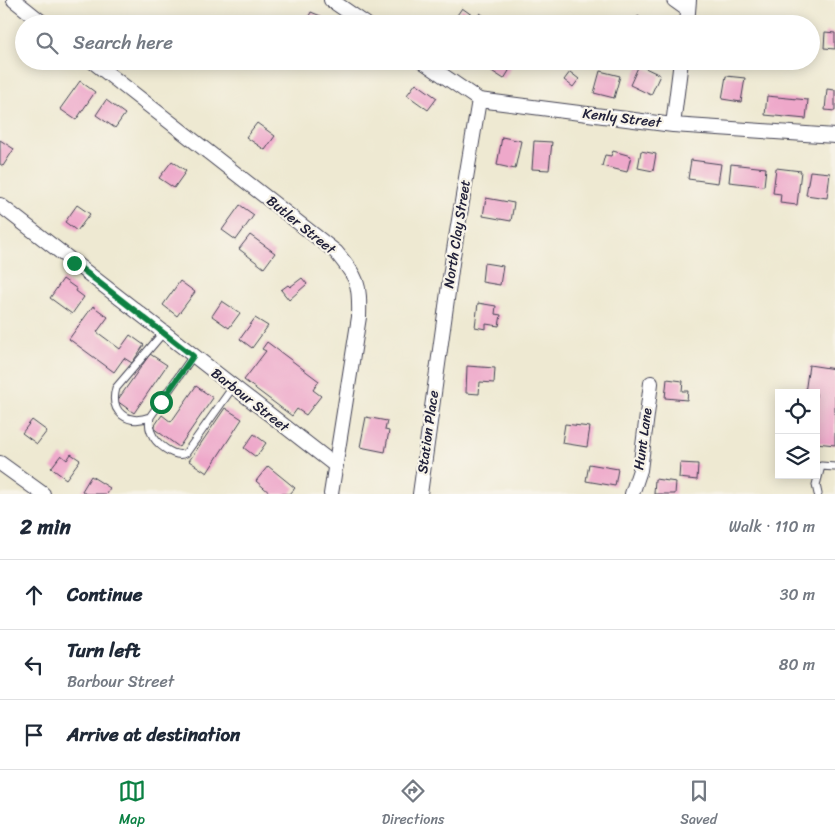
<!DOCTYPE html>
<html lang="en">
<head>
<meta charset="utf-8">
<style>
	:root { --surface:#fff; --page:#f2f2f3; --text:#1f2937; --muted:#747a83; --line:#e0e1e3; --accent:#0b8043 }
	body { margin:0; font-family:Sriracha,sans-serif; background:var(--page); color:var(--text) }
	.controls { position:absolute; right:15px; bottom:15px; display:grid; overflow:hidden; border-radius:0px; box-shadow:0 2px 12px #0003 }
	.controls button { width:45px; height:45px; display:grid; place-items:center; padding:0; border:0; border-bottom:1px solid var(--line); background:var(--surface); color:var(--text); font:25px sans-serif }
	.stop { position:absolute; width:15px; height:15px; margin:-11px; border:4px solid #0b8043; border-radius:50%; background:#fff }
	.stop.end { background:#0b8043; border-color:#fff; box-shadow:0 1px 5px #0008 }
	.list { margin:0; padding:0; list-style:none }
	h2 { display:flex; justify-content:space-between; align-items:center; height:65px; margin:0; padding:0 20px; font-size:21px }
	h2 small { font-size:16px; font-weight:400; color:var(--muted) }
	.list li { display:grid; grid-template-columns:32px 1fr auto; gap:15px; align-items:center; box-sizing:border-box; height:70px; padding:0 20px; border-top:1px solid var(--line) }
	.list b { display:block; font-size:19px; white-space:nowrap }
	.list p { margin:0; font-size:16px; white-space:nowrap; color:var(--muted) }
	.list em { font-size:16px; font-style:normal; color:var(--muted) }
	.icon { flex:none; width:28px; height:28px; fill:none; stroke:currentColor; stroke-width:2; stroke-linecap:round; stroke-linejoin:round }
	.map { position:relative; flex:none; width:835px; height:494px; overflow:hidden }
	.search { position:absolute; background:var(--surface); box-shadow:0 2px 12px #0003; left:15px; right:15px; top:15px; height:55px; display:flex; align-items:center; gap:12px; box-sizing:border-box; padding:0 18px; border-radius:28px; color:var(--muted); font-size:19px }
	.sheet { height:275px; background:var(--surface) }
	nav { display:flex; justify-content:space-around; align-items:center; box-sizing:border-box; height:70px; border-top:1px solid var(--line); background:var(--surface); font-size:14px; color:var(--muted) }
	nav a { display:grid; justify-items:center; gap:2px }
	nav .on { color:var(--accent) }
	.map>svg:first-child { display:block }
	.building { fill:#eea8ca }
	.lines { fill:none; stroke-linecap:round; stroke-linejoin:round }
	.lane-casing { stroke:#414052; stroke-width:9 }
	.street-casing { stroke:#414052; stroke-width:16 }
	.lane { stroke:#fff; stroke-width:7 }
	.street { stroke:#fff; stroke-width:14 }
	.route { stroke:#0b8043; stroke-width:6 }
	.labels { text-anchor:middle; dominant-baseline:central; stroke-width:4.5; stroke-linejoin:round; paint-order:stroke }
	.street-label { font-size:14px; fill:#22223b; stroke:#f7f3e8 }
</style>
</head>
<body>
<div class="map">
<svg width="835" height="494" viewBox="0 0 835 494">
	<rect width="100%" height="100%" fill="#f7f3e8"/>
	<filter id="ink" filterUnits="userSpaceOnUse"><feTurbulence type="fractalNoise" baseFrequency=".02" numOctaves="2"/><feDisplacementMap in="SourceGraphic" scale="10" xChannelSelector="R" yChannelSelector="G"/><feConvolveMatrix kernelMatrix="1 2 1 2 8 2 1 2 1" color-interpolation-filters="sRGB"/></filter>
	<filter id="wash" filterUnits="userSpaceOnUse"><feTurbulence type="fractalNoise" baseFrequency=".0096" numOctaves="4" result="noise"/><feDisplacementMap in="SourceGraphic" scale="20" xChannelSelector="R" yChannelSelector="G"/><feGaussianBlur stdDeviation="1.12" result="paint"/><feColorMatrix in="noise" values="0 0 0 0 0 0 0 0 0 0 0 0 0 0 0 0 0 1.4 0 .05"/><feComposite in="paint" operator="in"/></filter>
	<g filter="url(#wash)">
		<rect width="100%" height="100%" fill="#eee9d2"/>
		<g id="blocks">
			<!-- building -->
			<path class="building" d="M462,8L476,18L480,13L490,20L487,24H451Z
				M311,12L323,17L320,24H305Z
				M638,16L650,24H632Z
				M825,32L835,33V49L824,48Z
				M491,61H515L504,79L487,68Z
				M639,65L660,75L651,95L630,85Z
				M600,71L620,76L614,98L594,93Z
				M570,72L579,79L573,87L564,80Z
				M726,76L745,78L741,102L722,99Z
				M80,81L95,92L76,120L60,109Z
				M416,83L437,98L428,110L407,95Z
				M827,89L835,90V111L825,110Z
				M767,96L808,100L806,119L765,115Z
				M106,100L125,114L115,128L96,115Z
				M257,123L275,136L265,150L246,137Z
				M502,137L521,141L515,169L497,165Z
				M0,140L14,149L3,166L0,164Z
				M534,141L552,142L549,170L532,169Z
				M613,151L631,156L627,172L602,166L605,155L611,156Z
				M641,151L656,154L653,171L638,168Z
				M691,160L721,164L718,183L688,179Z
				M172,161L186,171L174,188L159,178Z
				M731,164L766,168L764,186L729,182Z
				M776,168L801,171L797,205L780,203L781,194L773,193Z
				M810,171L830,173L827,198L806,195Z
				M486,198L514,203L511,221L483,216Z
				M77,205L90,214L77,231L65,222Z
				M240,205L254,215L236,240L222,230Z
				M250,235L275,253L264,268L239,249Z
				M484,263L503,266L500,285L482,282Z
				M302,278L307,284L289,300L281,290L288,285L290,287Z
				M63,279L77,289L76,291L84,297L72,314L50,298Z
				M180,281L195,292L177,316L163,305Z
				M222,301L240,313L229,328L212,316Z
				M478,303L496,306L495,314L501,315L499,326L486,324V329L475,327Z
				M93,306L108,317L97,332L120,349L130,335L144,345L132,363L124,358L114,372L69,339Z
				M255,318L268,326L252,348L240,339Z
				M267,342L319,381L313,390L321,396L306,415L297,409L292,416L244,380L266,351L262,349Z
				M150,354L167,365L134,413L117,401Z
				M809,365L835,369V445L816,443V393H805Z
				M467,366L495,368L494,383L480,382L479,394L466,393Z
				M667,379L683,381L682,391H688L687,400L665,398Z
				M196,386L213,398L179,447L153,428L162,415L171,422Z
				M225,408L242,419L207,473L189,461Z
				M366,417L387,421L385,430L389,431L385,452L360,447Z
				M32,420L47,431L37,444L22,433Z
				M565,424L590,427L587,447L562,443Z
				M254,434L266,443L256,457L244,448Z
				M71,454L80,460L66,479L51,468L61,455L67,460Z
				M680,463L698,464L697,480L679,478Z
				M589,464L618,469L615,486L586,481Z
				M268,466L295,488L290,494H271L256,481Z
				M91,476L110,488L106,494H86L82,491Z
				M655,479L676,482L675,494H654Z"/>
		</g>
	</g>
	<g filter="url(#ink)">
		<use href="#blocks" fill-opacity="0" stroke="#414052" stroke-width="1"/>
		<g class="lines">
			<defs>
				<path id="lane" d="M193,356L150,417C149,422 149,427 151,432C155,443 174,459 186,453L233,387
					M150,417C128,425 109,413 116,388L163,333
					M818,494L816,485L821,466L835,467"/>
				<path id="street" d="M14,0L44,24
					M331,0L366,24
					M674,0L688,10
					M687,24L689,0
					M92,61L336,252C358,279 360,282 359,317L331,494
					M422,61L479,100L673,125L835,136
					M673,125L681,61
					M0,205L336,466
					M0,463L43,494
					M420,494L453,256L479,100
					M632,494L640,470L651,383"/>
			</defs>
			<!-- lane casing -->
			<use href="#lane" class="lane-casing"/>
			<!-- street casing -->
			<use href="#street" class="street-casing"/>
			<!-- lane -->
			<use href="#lane" class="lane"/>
			<!-- street -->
			<use href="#street" class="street"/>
		</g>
	</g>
	<g class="lines" filter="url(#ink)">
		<!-- route -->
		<path class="route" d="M74,263L193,356L161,402"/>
	</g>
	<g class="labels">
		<!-- street labels -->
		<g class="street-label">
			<text transform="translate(622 118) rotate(7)">Kenly Street</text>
			<text transform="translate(301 225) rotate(39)">Butler Street</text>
			<text transform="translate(457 234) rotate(-81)">North Clay Street</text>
			<text transform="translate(250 400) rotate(38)">Barbour Street</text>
			<text transform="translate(428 432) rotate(-82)">Station Place</text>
			<text transform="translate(643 439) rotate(-82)">Hunt Lane</text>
		</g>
	</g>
</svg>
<div class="controls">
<button><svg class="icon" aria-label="locate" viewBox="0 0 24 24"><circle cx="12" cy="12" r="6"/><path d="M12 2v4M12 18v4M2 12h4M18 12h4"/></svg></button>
<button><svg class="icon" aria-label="layers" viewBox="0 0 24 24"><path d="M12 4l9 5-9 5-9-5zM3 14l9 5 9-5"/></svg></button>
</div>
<div class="stop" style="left:161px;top:402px"></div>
<div class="stop end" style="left:74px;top:263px"></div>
<div class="search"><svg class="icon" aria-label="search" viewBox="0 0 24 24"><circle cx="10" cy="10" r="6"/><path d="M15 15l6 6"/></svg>Search here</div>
</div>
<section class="sheet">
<h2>2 min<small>Walk · 110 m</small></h2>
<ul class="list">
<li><svg class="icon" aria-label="ahead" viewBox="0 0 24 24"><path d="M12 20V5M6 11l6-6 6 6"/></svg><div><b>Continue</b></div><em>30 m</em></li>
<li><svg class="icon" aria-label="left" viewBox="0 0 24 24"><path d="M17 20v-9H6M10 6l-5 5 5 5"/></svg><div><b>Turn left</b><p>Barbour Street</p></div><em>80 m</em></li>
<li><svg class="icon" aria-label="arrive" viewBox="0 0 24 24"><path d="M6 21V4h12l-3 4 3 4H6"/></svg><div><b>Arrive at destination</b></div></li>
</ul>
</section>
<nav>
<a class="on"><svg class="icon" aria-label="map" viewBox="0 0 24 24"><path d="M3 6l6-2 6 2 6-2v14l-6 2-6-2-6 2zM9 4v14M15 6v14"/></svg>Map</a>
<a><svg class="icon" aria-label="directions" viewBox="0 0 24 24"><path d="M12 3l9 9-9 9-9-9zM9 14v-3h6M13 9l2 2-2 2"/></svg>Directions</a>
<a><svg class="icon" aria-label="saved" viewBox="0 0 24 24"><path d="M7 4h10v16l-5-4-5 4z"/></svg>Saved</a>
</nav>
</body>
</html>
